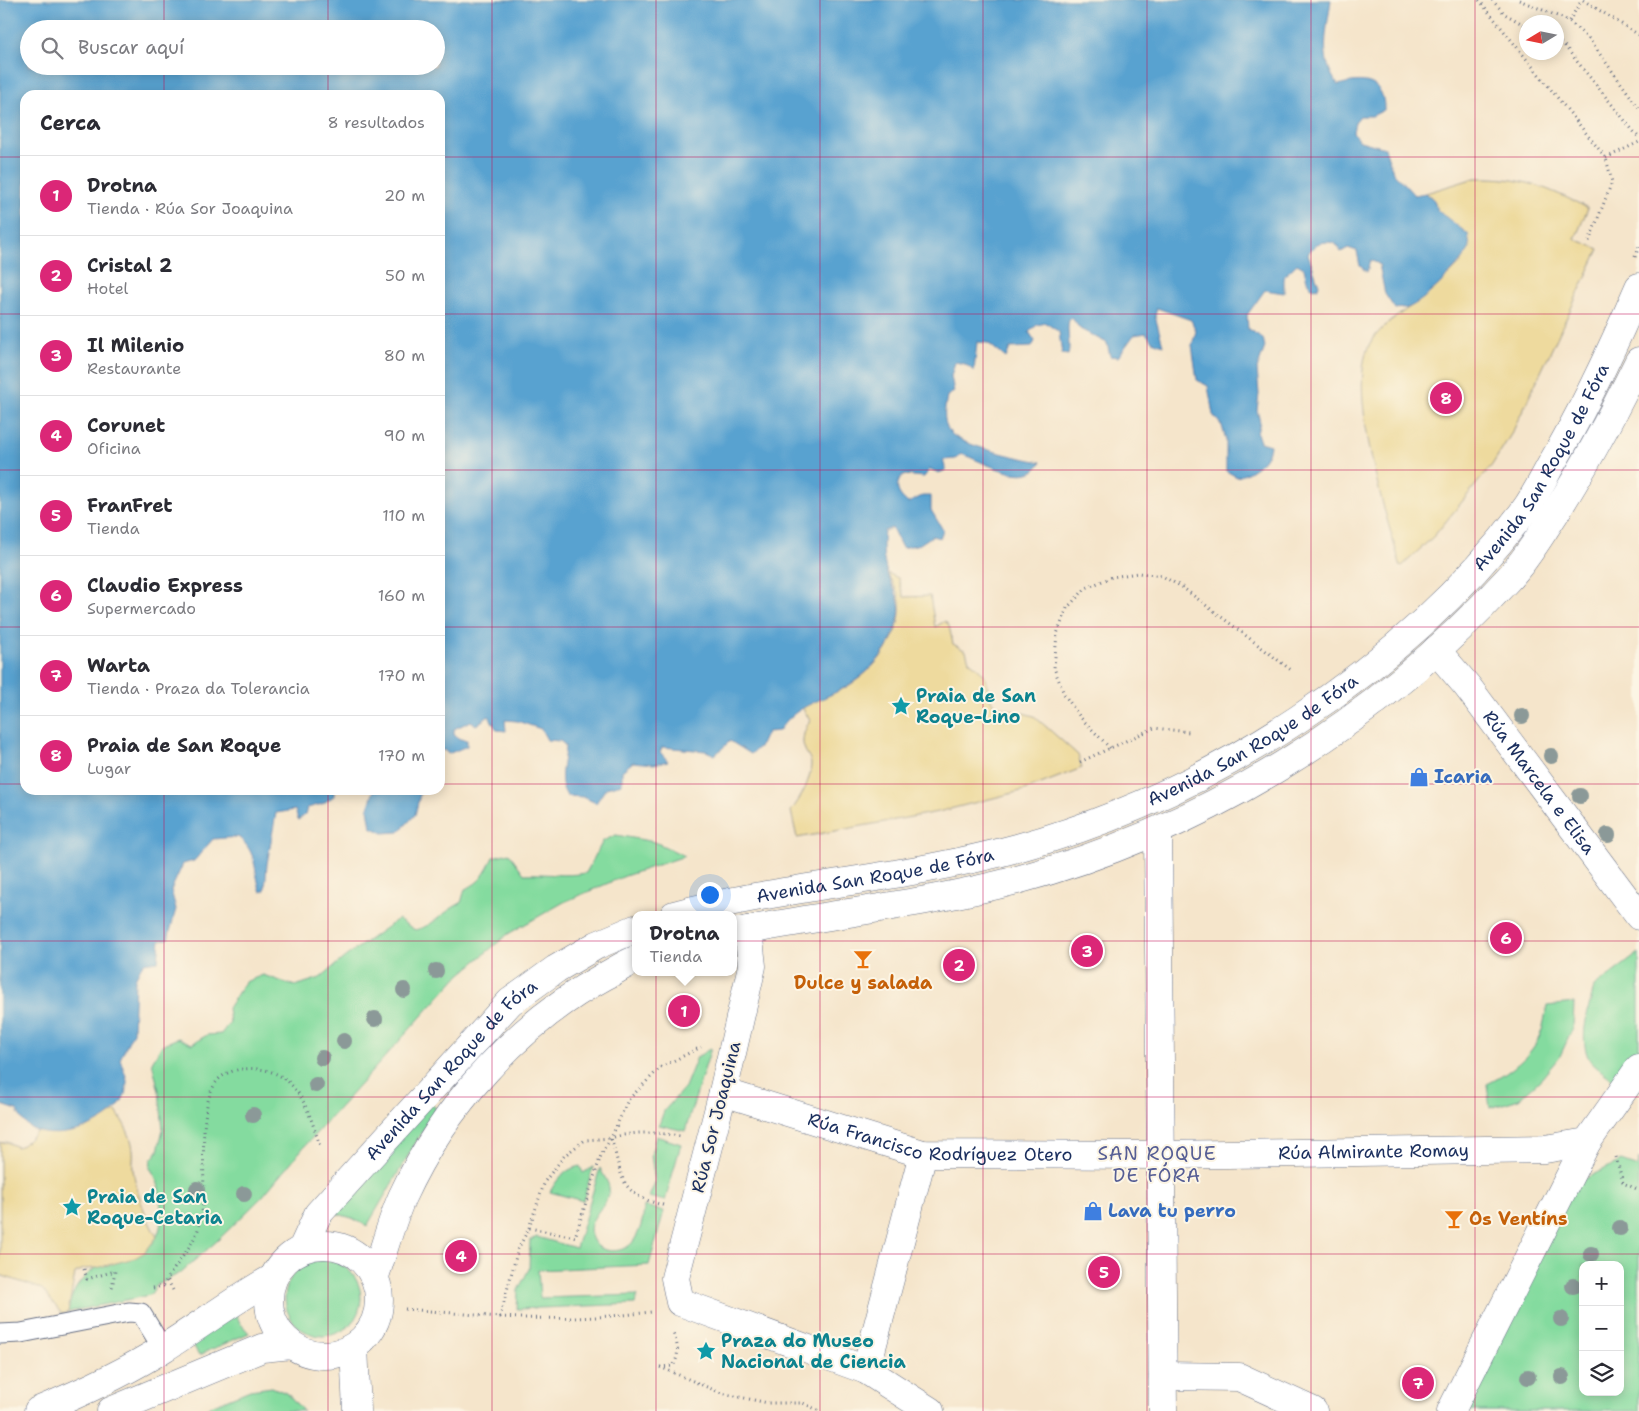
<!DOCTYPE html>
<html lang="es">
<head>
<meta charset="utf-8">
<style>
	:root { --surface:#fff; --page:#f2f2f3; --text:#2b2b33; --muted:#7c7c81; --line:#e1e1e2; --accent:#db2777 }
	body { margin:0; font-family:"Shantell Sans",sans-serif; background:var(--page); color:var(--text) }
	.controls { position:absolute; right:15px; bottom:15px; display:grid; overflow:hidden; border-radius:10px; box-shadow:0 2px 12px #0003 }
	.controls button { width:45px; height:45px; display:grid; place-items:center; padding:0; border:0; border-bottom:1px solid var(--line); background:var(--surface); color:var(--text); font:25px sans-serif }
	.compass { position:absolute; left:1519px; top:15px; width:45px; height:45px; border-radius:50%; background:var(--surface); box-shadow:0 2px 12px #0003; rotate:260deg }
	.you { position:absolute; left:709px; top:894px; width:18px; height:18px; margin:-12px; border:4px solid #fff; border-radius:50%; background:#1a73e8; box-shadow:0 0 0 8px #1a73e833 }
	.badge { display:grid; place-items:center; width:32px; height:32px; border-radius:50%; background:var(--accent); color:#fff; font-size:16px; font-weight:700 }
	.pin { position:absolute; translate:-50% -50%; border:2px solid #fff; box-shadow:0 1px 5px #0006 }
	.popup { position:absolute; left:632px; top:911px; width:105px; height:65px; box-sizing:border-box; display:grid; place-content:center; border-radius:10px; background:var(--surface); filter:drop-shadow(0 1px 4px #0005); font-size:16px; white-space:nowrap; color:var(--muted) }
	.popup b { font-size:19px; color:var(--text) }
	.popup::after { content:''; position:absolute; left:50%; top:100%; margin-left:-10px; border:10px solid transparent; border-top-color:var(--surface) }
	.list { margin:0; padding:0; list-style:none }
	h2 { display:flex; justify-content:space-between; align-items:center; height:65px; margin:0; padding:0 20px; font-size:21px }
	h2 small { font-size:16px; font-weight:400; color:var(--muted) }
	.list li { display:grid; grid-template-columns:32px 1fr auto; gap:15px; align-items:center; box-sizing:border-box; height:80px; padding:0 20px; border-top:1px solid var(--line) }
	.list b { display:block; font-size:19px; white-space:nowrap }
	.list p { margin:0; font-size:16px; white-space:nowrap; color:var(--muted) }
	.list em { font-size:16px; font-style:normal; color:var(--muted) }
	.icon { flex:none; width:28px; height:28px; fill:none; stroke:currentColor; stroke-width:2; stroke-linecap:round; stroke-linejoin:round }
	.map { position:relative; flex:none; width:1639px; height:1411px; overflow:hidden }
	.search { position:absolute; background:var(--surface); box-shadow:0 2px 12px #0003; left:20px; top:20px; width:425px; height:55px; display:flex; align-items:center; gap:12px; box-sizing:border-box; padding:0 18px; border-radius:28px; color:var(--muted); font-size:19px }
	.panel { position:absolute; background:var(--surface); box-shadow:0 2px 12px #0003; left:20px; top:90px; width:425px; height:705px; border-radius:15px }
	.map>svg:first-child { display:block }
	.green { fill:#84db9f; stroke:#50857e; fill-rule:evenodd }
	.sand { fill:#eeda9e; stroke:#84847e }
	.water { fill:#59a2d0; stroke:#3a6897; fill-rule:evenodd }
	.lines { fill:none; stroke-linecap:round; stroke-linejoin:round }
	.service-casing { stroke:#676f84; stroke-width:21 }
	.pedestrian-casing { stroke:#676f84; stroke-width:29 }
	.minor-casing { stroke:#676f84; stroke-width:29 }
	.tertiary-casing { stroke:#676f84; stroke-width:29 }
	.path { stroke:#676f84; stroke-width:3; stroke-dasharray:1 4; stroke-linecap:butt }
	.service { stroke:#fff; stroke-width:19 }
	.pedestrian { stroke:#fff; stroke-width:28 }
	.minor { stroke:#fff; stroke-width:28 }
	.tertiary { stroke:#fff; stroke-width:28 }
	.tree { fill:#8b9998 }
	.grid { fill:none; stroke:#c2185b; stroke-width:1; stroke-opacity:0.55 }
	.labels { text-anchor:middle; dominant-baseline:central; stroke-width:4; stroke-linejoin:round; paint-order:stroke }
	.street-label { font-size:18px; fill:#1b2f5e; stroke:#fcf5e5 }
	.culture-label { font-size:18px; font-weight:bold; fill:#0d838f; stroke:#fcf5e5; text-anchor:start }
	.shop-label { font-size:18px; font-weight:bold; fill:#366cbe; stroke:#fcf5e5; text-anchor:start }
	.food-label { font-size:18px; font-weight:bold; fill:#c56008; stroke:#fcf5e5 }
	.neighbourhood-label { font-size:19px; letter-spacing:1px; fill:#565e95; stroke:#fcf5e5 }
</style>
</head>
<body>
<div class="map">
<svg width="1639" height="1411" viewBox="0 0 1639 1411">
	<rect width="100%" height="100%" fill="#fcf5e5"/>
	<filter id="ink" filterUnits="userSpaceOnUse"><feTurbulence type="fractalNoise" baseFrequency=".02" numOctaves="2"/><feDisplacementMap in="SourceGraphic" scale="10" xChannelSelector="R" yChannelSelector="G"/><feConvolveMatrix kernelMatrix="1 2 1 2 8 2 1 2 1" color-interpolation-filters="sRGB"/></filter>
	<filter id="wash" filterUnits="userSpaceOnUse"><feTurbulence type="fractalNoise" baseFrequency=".0096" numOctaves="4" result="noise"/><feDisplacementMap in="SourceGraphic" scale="20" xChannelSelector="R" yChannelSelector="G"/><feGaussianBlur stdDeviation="1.12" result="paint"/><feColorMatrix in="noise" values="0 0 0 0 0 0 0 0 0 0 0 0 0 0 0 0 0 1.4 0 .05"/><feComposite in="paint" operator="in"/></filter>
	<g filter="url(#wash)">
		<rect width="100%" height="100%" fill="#f5e5cb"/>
		<!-- green -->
		<path class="green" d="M616,835L655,842L685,856L625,876L564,902L508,934L456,978L303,1148L262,1197L217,1241L180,1273L157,1285L150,1295L68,1312C70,1294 80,1278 96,1268C102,1265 112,1264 119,1262C148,1254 164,1240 161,1207C159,1190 160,1182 150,1168L151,1160L158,1151L163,1129L159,1091L152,1062L162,1045L178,1038L192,1044L207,1035L221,1034L230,1022L228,1008L245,982L263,975L295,986L320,978L345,957L398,919L415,930C434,926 442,912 461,903L465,889C481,883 486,872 493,857L509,853L524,874C545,873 565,877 586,873L603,841Z
			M1639,953V1051L1614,1081C1607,1074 1592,1066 1588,1057C1579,1036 1589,1008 1594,987Z
			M1574,1003L1573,1028L1560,1056L1541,1079L1519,1099L1490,1108L1487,1084C1507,1075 1533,1055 1541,1033C1544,1025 1545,1015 1547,1006Z
			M711,1048L685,1131L659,1125L664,1111L685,1087L697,1057Z
			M431,1104L436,1108L367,1226L352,1218L334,1213Z
			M656,1136L681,1144L665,1201L649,1197L655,1182L651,1155Z
			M1639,1159V1411H1460L1576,1183L1621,1161L1638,1167ZM1583,1265H1620V1392H1583Z
			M580,1166L583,1173L593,1167L583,1201L550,1192C557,1179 565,1169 580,1166Z
			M600,1168C603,1176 611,1184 609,1193C605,1210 581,1221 594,1242C602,1254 623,1253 632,1243C640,1233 644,1218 644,1206L664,1211L649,1265L538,1270L540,1298L638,1295L635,1304L517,1309L518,1290L529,1269L530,1240L537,1237L576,1248Z
			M285 1298a38 38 0 1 1 76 0a38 38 0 1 1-76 0Z
			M234,1310L240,1323L249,1333L199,1355L192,1343Z
			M272,1387L288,1394L303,1411H199L250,1390Z"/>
		<!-- sand -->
		<path class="sand" d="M1475,178C1524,177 1545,187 1588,208L1575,239L1599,249L1513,431L1492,465L1434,536L1401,567C1387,519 1343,382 1372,340C1387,320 1409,309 1428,294C1440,285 1450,273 1461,263L1457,227L1436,210L1434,200L1426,193Z
			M887,573L898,578L904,597L930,596L935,627L945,621L949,626L953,644L966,651L969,661C997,681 980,682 994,705L1034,716L1078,755L1082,768L1025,790L938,812L797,838L791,811C801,798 810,782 811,765C811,758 807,755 805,750C800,741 805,729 810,720L802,707C814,701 828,696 841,690C871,675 904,638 900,601C898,591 892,582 887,573Z
			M116,1111C123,1122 132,1136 133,1150C134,1157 132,1163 133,1170C137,1193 145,1217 157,1237L145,1252L135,1258L97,1268L84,1269L75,1273L68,1312L62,1314L42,1289L0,1275V1143L7,1142L17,1147L23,1145L37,1131C71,1136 87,1129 116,1111Z"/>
		<!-- water -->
		<path class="water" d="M0,0H1331C1327,31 1318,58 1338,85C1362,78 1385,79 1384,110L1372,116H1360L1355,122L1353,132L1360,141L1385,148L1393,172L1414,195L1426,193L1434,200L1437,210L1468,234L1470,248C1461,264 1424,303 1407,308C1403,309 1398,308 1395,309L1385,294L1379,264L1370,260L1367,272L1360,266L1357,251L1348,248L1341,252L1335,243C1322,241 1315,242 1308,254L1319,285L1318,288L1313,289L1307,281L1304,268L1297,264L1284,276V293L1265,290L1247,315L1248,329L1263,338L1265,347L1257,369L1259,394L1257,410L1260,422L1257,433L1260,442L1270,445C1269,461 1251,473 1237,477L1226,471V440L1222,426L1213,415L1208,386L1197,380L1192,345L1196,331L1191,320L1157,308L1155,316L1163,345L1152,341L1146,333L1134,335L1118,357L1110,356L1107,343L1080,329L1072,318L1069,320C1066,332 1071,343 1068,355L1062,354L1059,332L1046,323L1037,325L1029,332L1035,341L1032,347L1010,348L1006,358L988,343L977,342L974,371L965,364L955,362L951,376L954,392L947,396C945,407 942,420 949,431C958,446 1022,458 1041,462C1029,490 981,460 961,454L956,459L943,460L946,470L939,473L930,469L924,477L903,475C893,486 898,495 908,503L922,496H931V510L943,530L940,538L932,536L920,544L902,548L892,528L884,531C882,544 883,560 887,573C892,588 902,598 899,616C893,648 870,674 842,689C819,702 794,706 779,731L767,732L761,745L751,754L730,741L715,755L706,751L662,747L660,752L668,761L654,764L633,762L622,771V784L606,788L596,803L583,797L567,796C556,780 565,762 565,745L560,741L547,740L541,729L517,721L505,720L506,731L497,730L489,716L476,725L471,721L454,729V735L460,739L467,740V746L448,754L444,750L440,751V95H25V790H334V796L322,804L307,808L305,815L298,820L295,810L276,813L267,864L265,890L261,892C253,870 258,852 238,837L213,839L194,861L183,864L171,890L176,909L168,939L160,940L158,961L143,963L135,979L133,1032L120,1059C122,1066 126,1074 127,1081C129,1119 67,1142 37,1131C27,1128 21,1119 17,1110L2,1105L0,1106ZM29,29H436V66H29Z
			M374,790H421L415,815L399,832L383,833L371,827L368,809Z"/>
	</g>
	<g filter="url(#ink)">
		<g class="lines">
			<defs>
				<path id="service" d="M0,1334L21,1333L129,1312L141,1313L163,1349"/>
				<path id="pedestrian" d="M1451,1411L1587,1142"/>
				<g id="minor">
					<path id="s1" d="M1436,650L1467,686L1639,916"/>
					<path d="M1158,831L1163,1411"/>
					<path d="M748,930L752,966L723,1092L675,1278L680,1302L866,1370L930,1411"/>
					<path id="s2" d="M723,1092L923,1154L1160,1155L1545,1149L1587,1142L1639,1068"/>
					<path d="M354,1347L357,1411"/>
					<path d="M866,1370L923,1154"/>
					<path d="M1163,1376L1239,1377L1313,1411"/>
				</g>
				<g id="tertiary">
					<path id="s3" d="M674,915C787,885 905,879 1017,848C1208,796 1406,669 1524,511C1535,496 1543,479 1552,463C1586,406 1613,347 1639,287"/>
					<path d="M733,933C827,914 923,905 1017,880C1203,830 1378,722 1508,579C1526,560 1540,536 1554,515C1586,465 1613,414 1639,361"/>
					<circle cx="324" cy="1300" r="55"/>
					<path id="s4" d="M302,1249L318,1214L510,1002L556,969L597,945L635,929"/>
					<path d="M375,1276C384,1250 391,1222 402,1197C444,1106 517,1024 605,976C615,971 625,964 635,960"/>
					<path d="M38,1411C81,1393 125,1373 164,1348C201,1325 235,1299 273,1278"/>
					<path d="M111,1411L262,1348L292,1345"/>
				</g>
			</defs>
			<!-- service casing -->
			<use href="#service" class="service-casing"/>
			<!-- pedestrian casing -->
			<use href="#pedestrian" class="pedestrian-casing"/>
			<!-- minor casing -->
			<use href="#minor" class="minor-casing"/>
			<!-- tertiary casing -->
			<use href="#tertiary" class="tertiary-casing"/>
			<!-- path -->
			<path class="path" d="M1479,0L1606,158L1612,182L1588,244
				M1492,0L1505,14L1526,26
				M1519,0L1569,21L1589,39L1639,108
				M1583,0L1639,35
				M1569,21L1582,0
				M1556,41L1563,44L1639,138
				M1606,158L1639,142
				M1635,257L1639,246
				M1110,748L1080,717L1064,694L1054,668L1057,634L1067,608L1086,588L1112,577L1138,573L1162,576L1182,587L1291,670
				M1080,762L1154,728L1189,732
				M1616,1157L1623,1183L1639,1190
				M663,1205C618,1194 623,1177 611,1138L628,1100L661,1067L701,1047
				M529,1228L545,1181L565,1155L585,1140L611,1138
				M84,1269L87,1279L115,1271L112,1288
				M153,1288L163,1286L167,1279
				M173,1290L167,1279C176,1265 196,1241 199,1226C201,1218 203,1209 203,1200C206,1172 197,1103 218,1080C229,1068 250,1067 265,1070C301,1078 310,1116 320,1146
				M405,1309L500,1317L518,1249L529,1228L575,1237L601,1155L611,1138C635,1131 655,1132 680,1136
				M500,1317C551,1320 601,1318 651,1312
				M660,1367L673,1366C680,1354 678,1345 673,1333
				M660,1367L721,1393L768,1403H803L820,1411"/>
			<!-- service -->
			<use href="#service" class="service"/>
			<!-- pedestrian -->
			<use href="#pedestrian" class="pedestrian"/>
			<!-- minor -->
			<use href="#minor" class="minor"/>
			<!-- tertiary -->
			<use href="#tertiary" class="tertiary"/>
		</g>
		<!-- trees -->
		<g class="tree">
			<circle cx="1522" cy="716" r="8"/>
			<circle cx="1551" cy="756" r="8"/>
			<circle cx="1580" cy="796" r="8"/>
			<circle cx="1608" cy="835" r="8"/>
			<circle cx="436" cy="971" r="8"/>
			<circle cx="404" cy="990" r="8"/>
			<circle cx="375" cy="1019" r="8"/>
			<circle cx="344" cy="1041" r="8"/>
			<circle cx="322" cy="1058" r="8"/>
			<circle cx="316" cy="1085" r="8"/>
			<circle cx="253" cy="1115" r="8"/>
			<circle cx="197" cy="1189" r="8"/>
			<circle cx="244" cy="1194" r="8"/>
			<circle cx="1620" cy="1228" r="8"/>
			<circle cx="1591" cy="1254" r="8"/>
			<circle cx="1573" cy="1286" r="8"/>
			<circle cx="1561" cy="1319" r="8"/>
			<circle cx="1528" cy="1377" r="8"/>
			<circle cx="1562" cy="1377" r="8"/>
		</g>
	</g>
	<!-- grid -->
	<path class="grid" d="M164,0V29M328,0V29M492,0V1411M656,0V1411M820,0V1411M983,0V1411M1147,0V1411M1311,0V1411M1475,0V1411M164,66V95M328,66V95M0,157H25M440,157H1639M0,314H25M440,314H1639M0,470H25M440,470H1639M0,627H25M440,627H1639M0,784H25M440,784H1639M164,790V1411M328,790V1411M0,941H1639M0,1097H1639M0,1254H1639"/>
	<!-- icons -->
	<defs>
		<symbol id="sight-bare" viewBox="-9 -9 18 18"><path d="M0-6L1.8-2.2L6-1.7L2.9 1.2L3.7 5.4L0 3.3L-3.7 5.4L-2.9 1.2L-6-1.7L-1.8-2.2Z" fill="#0f9aa8" stroke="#fcf5e5" stroke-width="2.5" paint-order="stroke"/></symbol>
		<symbol id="shop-bare" viewBox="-9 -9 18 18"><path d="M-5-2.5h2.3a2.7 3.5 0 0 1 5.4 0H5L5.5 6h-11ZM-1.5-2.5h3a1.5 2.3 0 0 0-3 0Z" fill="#3f7fe0" stroke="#fcf5e5" stroke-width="2.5" paint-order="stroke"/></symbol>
		<symbol id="bar-bare" viewBox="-9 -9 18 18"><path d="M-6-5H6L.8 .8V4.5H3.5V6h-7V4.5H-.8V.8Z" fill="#e8710a" stroke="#fcf5e5" stroke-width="2.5" paint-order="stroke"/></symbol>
	</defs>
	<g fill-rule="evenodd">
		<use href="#sight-bare" x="887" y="692" width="28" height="28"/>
		<use href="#shop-bare" x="1405" y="763" width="28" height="28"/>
		<use href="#bar-bare" x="849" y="945" width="28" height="28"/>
		<use href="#sight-bare" x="58" y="1193" width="28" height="28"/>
		<use href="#shop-bare" x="1079" y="1197" width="28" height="28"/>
		<use href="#bar-bare" x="1440" y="1205" width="28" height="28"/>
		<use href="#sight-bare" x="692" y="1337" width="28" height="28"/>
	</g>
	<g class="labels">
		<!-- street labels -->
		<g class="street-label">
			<text stroke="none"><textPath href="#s3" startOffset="1015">Avenida San Roque de Fóra</textPath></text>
			<text stroke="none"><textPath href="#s3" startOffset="610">Avenida San Roque de Fóra</textPath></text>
			<text stroke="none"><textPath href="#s1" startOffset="168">Rúa Marcela e Elisa</textPath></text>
			<text stroke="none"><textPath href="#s3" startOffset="205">Avenida San Roque de Fóra</textPath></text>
			<text stroke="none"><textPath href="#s4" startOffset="235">Avenida San Roque de Fóra</textPath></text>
			<text transform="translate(716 1117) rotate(-76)">Rúa Sor Joaquina</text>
			<text stroke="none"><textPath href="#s2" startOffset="224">Rúa Francisco Rodríguez Otero</textPath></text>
			<text stroke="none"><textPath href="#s2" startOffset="660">Rúa Almirante Romay</textPath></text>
		</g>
		<!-- culture labels -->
		<g class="culture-label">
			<text x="916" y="696">Praia de San<tspan x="916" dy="21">Roque-Lino</tspan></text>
			<text x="87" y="1197">Praia de San<tspan x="87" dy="21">Roque-Cetaria</tspan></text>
			<text x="721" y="1341">Praza do Museo<tspan x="721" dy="21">Nacional de Ciencia</tspan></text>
		</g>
		<!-- shop labels -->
		<g class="shop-label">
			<text x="1434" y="777">Icaria</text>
			<text x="1108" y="1211">Lava tu perro</text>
		</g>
		<!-- food labels -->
		<g class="food-label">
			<text x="863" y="983">Dulce y salada</text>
			<text x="1469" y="1219" text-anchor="start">Os Ventíns</text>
		</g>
		<!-- neighbourhood labels -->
		<g class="neighbourhood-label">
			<text x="1157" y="1153">SAN ROQUE<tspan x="1157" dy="22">DE FÓRA</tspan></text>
		</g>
	</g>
</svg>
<div class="controls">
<button>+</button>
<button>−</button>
<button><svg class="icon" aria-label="layers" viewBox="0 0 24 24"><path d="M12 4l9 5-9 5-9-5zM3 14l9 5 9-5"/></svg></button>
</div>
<svg class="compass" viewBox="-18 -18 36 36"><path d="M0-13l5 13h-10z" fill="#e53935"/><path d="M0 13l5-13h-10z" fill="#7c7c81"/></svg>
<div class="you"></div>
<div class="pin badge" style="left:684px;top:1011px">1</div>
<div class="popup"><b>Drotna</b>Tienda</div>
<div class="pin badge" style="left:959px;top:965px">2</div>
<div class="pin badge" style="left:1087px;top:951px">3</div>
<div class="pin badge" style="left:461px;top:1256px">4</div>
<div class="pin badge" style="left:1104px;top:1272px">5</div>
<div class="pin badge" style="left:1506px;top:938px">6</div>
<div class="pin badge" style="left:1418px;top:1383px">7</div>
<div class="pin badge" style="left:1446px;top:398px">8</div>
<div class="search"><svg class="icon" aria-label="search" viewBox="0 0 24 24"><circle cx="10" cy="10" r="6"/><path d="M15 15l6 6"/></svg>Buscar aquí</div>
<section class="panel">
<h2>Cerca<small>8 resultados</small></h2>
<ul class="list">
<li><span class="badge">1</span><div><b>Drotna</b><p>Tienda · Rúa Sor Joaquina</p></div><em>20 m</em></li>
<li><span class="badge">2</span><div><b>Cristal 2</b><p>Hotel</p></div><em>50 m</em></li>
<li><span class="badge">3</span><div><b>Il Milenio</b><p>Restaurante</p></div><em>80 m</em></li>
<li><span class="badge">4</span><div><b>Corunet</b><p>Oficina</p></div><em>90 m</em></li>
<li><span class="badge">5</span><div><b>FranFret</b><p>Tienda</p></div><em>110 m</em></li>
<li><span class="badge">6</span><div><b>Claudio Express</b><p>Supermercado</p></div><em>160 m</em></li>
<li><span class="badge">7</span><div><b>Warta</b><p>Tienda · Praza da Tolerancia</p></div><em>170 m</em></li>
<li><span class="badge">8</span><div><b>Praia de San Roque</b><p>Lugar</p></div><em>170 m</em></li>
</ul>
</section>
</div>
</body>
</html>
